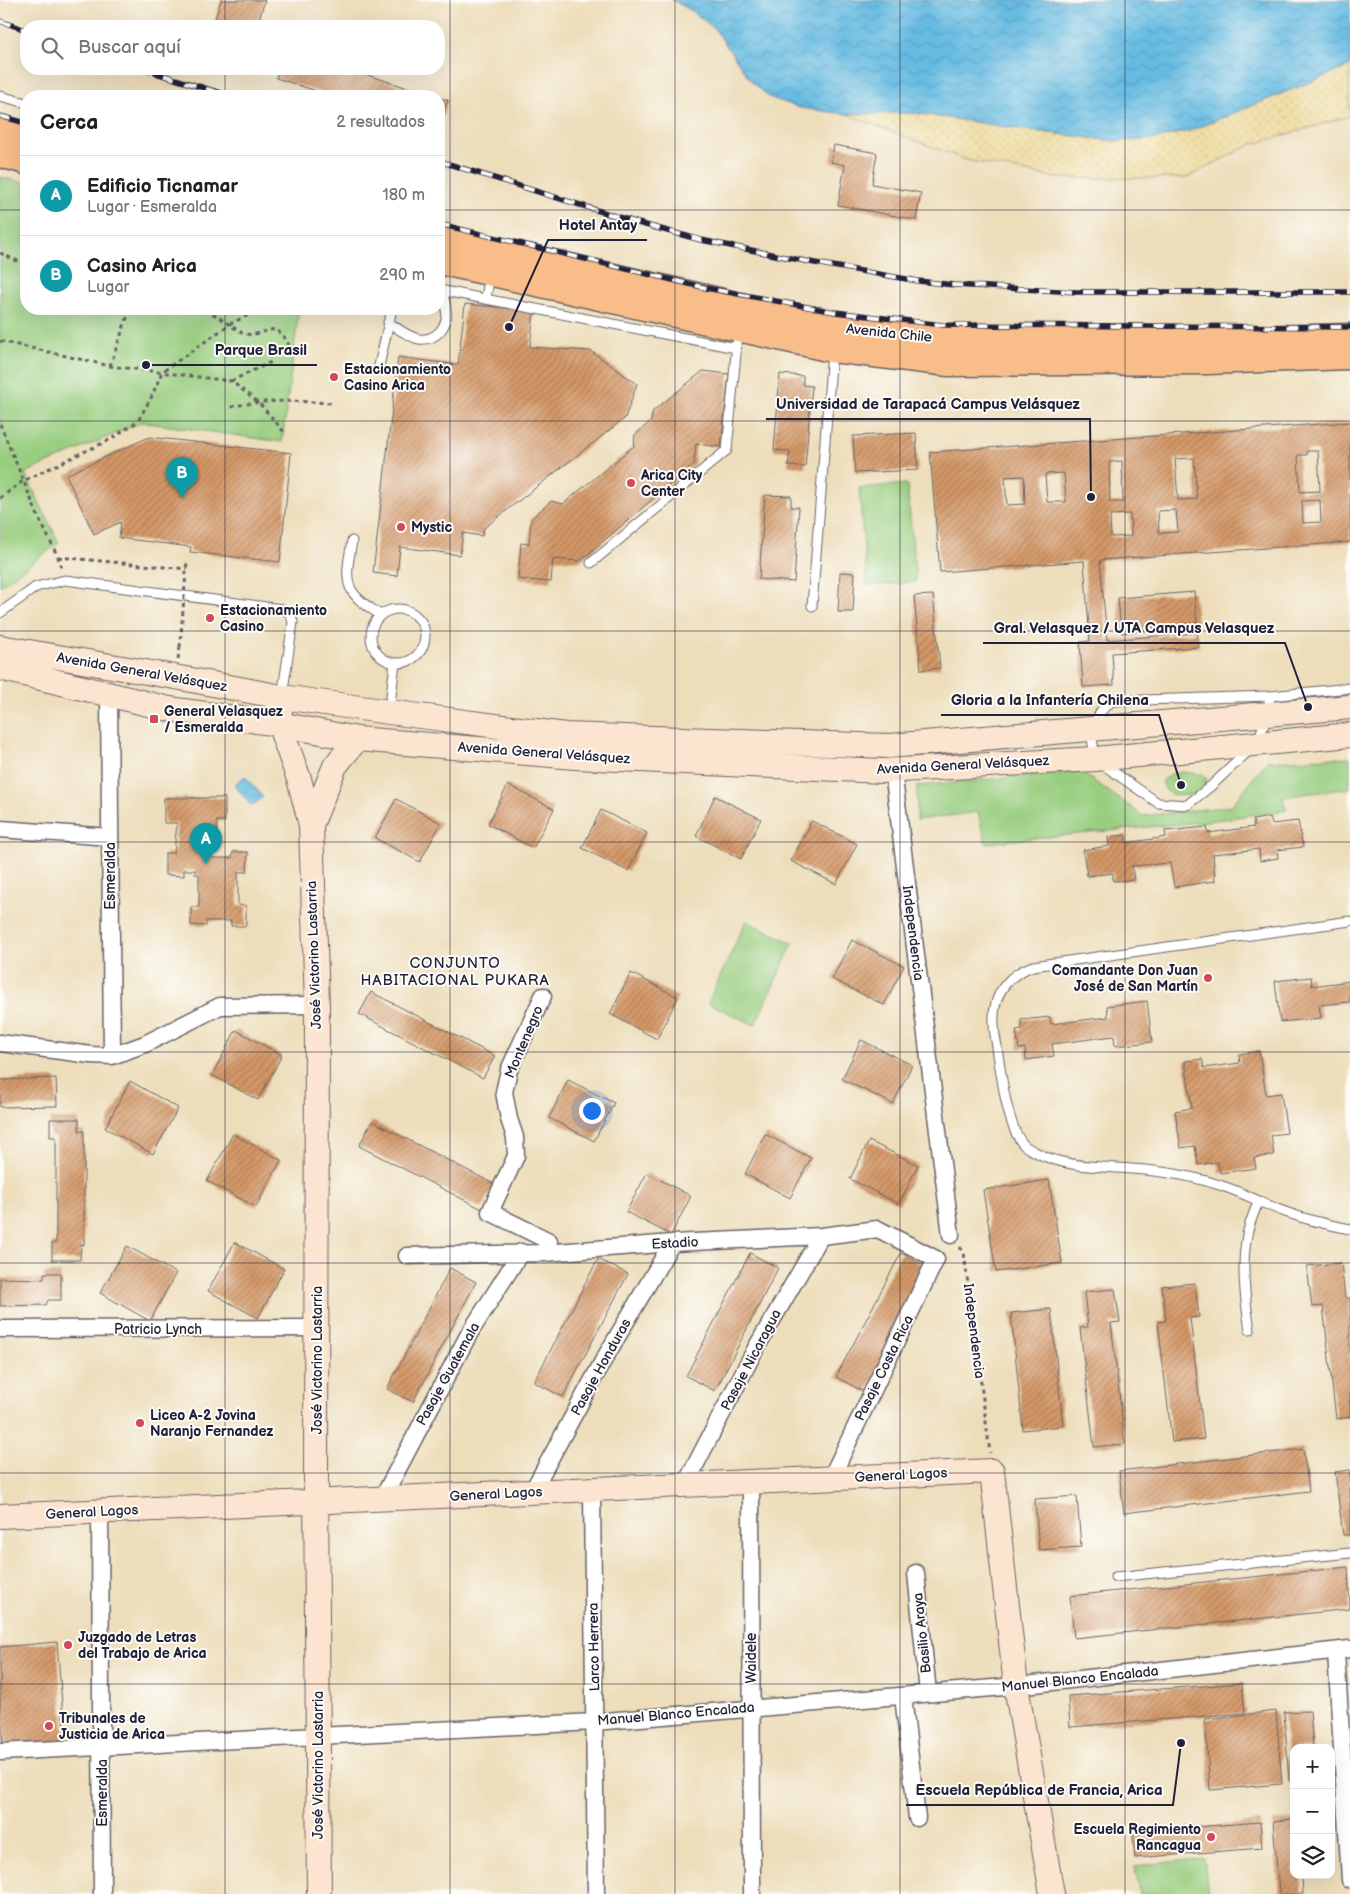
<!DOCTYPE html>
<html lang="es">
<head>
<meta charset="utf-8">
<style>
	:root { --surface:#fff; --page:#f2f2f2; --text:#202124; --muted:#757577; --line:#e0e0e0; --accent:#b45309 }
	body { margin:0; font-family:"Balsamiq Sans",sans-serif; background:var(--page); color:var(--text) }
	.controls { position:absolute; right:15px; bottom:15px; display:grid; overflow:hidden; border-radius:10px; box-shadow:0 5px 20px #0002 }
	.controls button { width:45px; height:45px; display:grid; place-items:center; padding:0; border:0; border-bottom:1px solid var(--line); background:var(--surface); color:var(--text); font:25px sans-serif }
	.you { position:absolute; left:591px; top:1110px; width:18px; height:18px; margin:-12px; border:4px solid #fff; border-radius:50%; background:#1a73e8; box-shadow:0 0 0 8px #1a73e833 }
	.badge { display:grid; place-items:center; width:32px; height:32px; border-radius:50%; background:var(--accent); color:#fff; font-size:16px; font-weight:700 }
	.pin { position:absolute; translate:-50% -41px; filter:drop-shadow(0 1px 2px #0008) }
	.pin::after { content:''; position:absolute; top:26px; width:18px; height:15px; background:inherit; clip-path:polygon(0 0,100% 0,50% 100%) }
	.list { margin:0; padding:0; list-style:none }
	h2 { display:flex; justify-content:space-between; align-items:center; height:65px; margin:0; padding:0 20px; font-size:21px }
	h2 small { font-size:16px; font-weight:400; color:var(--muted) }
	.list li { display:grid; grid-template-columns:32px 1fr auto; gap:15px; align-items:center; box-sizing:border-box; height:80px; padding:0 20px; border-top:1px solid var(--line) }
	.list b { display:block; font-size:19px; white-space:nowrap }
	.list p { margin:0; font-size:16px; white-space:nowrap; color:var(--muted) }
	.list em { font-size:16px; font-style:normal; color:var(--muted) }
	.icon { flex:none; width:28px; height:28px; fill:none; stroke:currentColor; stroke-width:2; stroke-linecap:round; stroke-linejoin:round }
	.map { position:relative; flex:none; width:1350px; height:1894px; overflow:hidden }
	.search { position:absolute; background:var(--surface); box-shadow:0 5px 20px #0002; left:20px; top:20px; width:425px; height:55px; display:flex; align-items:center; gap:12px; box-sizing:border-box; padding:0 18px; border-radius:20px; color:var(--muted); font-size:19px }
	.panel { position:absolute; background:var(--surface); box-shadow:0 5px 20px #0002; left:20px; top:90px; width:425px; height:225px; border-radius:20px }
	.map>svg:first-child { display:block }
	.grass { fill:url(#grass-tufts); stroke:#5e785e }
	.sand { fill:url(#sand-dots); stroke:#887e6c }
	.green { fill:#99ce80; stroke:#5e785e }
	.water { fill:url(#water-waves); stroke:#446e8e }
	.building { fill:url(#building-hatch); fill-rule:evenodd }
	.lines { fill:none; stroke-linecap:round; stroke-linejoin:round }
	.lane-casing { stroke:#696367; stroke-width:11 }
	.street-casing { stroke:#696367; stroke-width:19 }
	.secondary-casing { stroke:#696367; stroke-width:26 }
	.primary-casing { stroke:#696367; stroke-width:29 }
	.path { stroke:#696367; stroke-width:3; stroke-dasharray:4 4; stroke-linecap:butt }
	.lane { stroke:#fff; stroke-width:9 }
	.street { stroke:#fff; stroke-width:16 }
	.secondary { stroke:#fce5d0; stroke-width:24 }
	.primary { stroke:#f8bd89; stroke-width:26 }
	.rail-casing { stroke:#22223b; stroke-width:5.5 }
	.rail { stroke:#fdfcf7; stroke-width:4; stroke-dasharray:11; stroke-linecap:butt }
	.path-bridge { stroke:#696367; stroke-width:3; stroke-dasharray:4 4; stroke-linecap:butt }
	.grid { fill:none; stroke:#22223b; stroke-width:1; stroke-opacity:0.55 }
	.poi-dot { fill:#d1495b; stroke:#fdfcf7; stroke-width:2 }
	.labels { text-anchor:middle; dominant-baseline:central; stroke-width:4; stroke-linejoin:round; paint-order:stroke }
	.street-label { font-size:14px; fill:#22223b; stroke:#fdfcf7 }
	.poi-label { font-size:14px; font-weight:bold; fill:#22223b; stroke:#fdfcf7; text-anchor:start }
	.neighbourhood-label { font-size:15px; letter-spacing:1px; fill:#22223b; stroke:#fdfcf7 }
	.leader { fill:none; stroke:#22223b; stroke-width:2 }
	.callout-dot { fill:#22223b; stroke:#fdfcf7; stroke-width:2 }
	.callout-label { font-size:15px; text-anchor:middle; font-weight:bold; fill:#22223b; stroke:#fdfcf7; stroke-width:4; stroke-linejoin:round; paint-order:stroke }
</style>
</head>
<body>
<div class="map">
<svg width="1350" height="1894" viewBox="0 0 1350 1894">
	<defs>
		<pattern id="grass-tufts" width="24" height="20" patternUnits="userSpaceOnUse" patternTransform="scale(1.25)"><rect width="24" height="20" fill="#99ce80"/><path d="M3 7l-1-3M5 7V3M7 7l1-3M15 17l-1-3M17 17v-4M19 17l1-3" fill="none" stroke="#84b170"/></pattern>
		<pattern id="sand-dots" width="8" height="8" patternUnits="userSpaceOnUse" patternTransform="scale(1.25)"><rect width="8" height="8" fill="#eeda9e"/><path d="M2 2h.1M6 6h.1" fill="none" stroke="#ccbb89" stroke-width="1.8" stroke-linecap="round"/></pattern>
		<pattern id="water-waves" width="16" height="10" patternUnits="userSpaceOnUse" patternTransform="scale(1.25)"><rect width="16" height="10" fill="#66bbe2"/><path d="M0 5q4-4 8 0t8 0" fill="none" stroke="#58a0c3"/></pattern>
		<pattern id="building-hatch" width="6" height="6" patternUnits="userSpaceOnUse" patternTransform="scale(1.25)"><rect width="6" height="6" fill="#d49867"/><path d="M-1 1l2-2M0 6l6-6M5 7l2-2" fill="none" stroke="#ac7c56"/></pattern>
	</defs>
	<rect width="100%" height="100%" fill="#fdfcf7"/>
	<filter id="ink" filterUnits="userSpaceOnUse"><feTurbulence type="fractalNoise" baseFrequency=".02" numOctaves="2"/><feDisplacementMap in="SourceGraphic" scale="10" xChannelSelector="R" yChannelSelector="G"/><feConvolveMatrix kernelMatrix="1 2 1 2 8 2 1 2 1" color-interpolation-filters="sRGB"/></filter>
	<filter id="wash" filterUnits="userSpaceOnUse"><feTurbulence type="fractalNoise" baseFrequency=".0096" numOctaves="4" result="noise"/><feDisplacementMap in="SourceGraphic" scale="20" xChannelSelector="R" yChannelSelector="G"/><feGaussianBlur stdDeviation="1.12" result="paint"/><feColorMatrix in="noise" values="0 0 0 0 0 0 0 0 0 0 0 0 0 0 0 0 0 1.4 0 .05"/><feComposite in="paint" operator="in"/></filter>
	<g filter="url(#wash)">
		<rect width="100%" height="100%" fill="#edddba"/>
		<!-- grass -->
		<path class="grass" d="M1182,772L1202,774L1207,780C1206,783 1204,788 1201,791C1196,795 1178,797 1172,794C1166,793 1164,786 1162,781L1171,774Z"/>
		<!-- sand -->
		<path class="sand" d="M1350,66V116L1250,145L1186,178H1057L966,160L846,114L915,113L1033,131L1115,141L1155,139L1189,131Z"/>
		<!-- green -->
		<path class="green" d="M0,177L26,183V309H299L282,442L142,422L25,473L59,543L0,586Z
			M907,484L916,582L867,586L859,488Z
			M1350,757V788L1282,797L1287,810L1201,822L986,843L978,812L917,820V786L1080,771L1143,816L1231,806L1267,761Z
			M746,921L793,943L755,1025L708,1003Z
			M1204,1858L1208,1894H1139L1135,1866Z"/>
		<!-- water -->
		<path class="water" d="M672,0H1350V66L1189,131L1155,139L1115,141L1033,131L915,113L846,114L800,108L769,97L751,81L715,29L692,11Z
			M245,776L263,797L252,806L234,785Z"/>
		<g id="blocks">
			<!-- building -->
			<path class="building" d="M221,0H265L257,26H213Z
				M279,69H349L433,96H332L276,78Z
				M439,98L448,100L439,128Z
				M834,145L877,153L872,184L921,193L916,220L838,205L845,165L831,162Z
				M465,304L534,311L530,347L591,351L637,384L625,418L484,528L482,536L463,533L460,555L400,547L397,576L373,573L398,357L458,365Z
				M703,371L729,374L721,447L696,444L694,464L580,561L553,559L551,582L518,579L521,543L529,544L531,519L551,501L563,504L634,446L635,435L651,421L653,411Z
				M780,374L803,376V385L812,386L805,467L788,466L790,451L774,450Z
				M1350,422V542L1100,560L1107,640L1197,633L1199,647L1112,653L1114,685L1083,687L1080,642L1090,641L1084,561L940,572L930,452ZM1307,451H1318L1320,491L1300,492L1298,455H1307ZM1194,458L1197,499L1178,500L1175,459ZM1122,461L1123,502H1110L1109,462ZM1064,473L1066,502H1047L1045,474ZM1024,476L1025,504L1007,505L1005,477ZM1320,500L1321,522L1303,523L1302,501ZM1176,510L1178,532L1159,533L1158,511ZM1130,514L1131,536L1111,537L1110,515Z
				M916,433L918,470L855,473L853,436Z
				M149,437L291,453L280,562L190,552L191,547L119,538L121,522L94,534L66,475Z
				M765,495L791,496V507H799L794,582L759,579Z
				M840,572L855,573L853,612H838Z
				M1194,592L1197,623L1154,627V630L1121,633L1118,598Z
				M933,595L940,668L921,670L914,596Z
				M508,785L554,809L533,848L488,824Z
				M715,796L761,819L741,859L696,836Z
				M164,798H225V821H217V832L212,833V858H232L233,852H248L247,872H238V905L246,906V926H231V921H206V926L191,925V907H199V874H195V870H184V876L165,875V853H174L177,823H164Z
				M396,799L441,823L420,862L375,838Z
				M601,810L647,833L628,871L582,848Z
				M1270,817L1272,824L1298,821L1303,847L1277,850L1278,858L1260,861L1259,849L1213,854L1215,881L1174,887L1170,863L1132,866L1134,880L1113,881V873L1087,876L1083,850L1109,846L1108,837L1126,835V843L1166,837L1165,831L1207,827L1208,833L1254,827L1253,820Z
				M812,821L857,844L836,884L791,861Z
				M852,940L904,966L884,1005L832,979Z
				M631,973L678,997L657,1039L610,1014Z
				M1311,977L1312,986L1350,981V1002L1319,1005L1321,1018L1280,1022L1275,981Z
				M371,992L495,1056L483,1078L359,1014Z
				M1147,1001L1152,1042L1115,1046L1114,1036L1052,1044L1054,1056L1026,1060L1025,1048L1019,1049L1016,1030L1022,1029L1021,1020L1050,1017L1051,1024L1108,1017L1107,1006Z
				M236,1030L282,1055L258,1100L212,1075Z
				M861,1040L912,1065L893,1104L842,1079Z
				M1259,1051L1266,1095L1281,1093L1287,1133L1271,1135L1274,1155L1254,1158L1256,1168L1220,1173L1218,1162L1198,1165L1195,1146L1181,1148L1175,1111L1192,1108L1185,1061L1202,1059L1204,1068L1240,1063L1239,1054Z
				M56,1078L57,1106L0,1107V1080Z
				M568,1080L614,1103L594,1141L549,1118Z
				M130,1081L178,1108L153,1154L105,1128Z
				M50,1119H79V1131H84V1245L81,1244L80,1260H52V1243H56V1137H50Z
				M372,1121L494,1184L482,1209L359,1146Z
				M233,1134L281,1160L256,1207L207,1181Z
				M765,1134L811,1158L790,1198L745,1174Z
				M869,1141L918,1165L899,1204L850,1179Z
				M647,1173L691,1196L671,1235L626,1212Z
				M1049,1180L1062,1263L996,1272L983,1190Z
				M235,1242L284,1269L258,1318L208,1291Z
				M127,1246L176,1273L150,1321L100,1293Z
				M750,1253L778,1268L715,1391L686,1376Z
				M901,1253L930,1269L866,1393L836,1377Z
				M598,1259L628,1274L563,1397L534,1382Z
				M1341,1263L1345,1298H1350V1417L1336,1419L1323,1306L1312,1307L1307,1266Z
				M450,1268L476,1282L413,1402L387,1389Z
				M44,1273H61V1300H48L46,1305L0,1306V1278L44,1279Z
				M1195,1283L1199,1317L1190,1318L1204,1439L1172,1442L1158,1322L1166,1321L1162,1286Z
				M1115,1289L1120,1322L1111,1323L1125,1444L1094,1447L1080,1328L1088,1327L1084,1292Z
				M1051,1309L1063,1426L1023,1430L1011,1313Z
				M1303,1449L1309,1491L1124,1513L1119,1471Z
				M1350,1470V1535H1343L1335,1472Z
				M1077,1496L1081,1547L1039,1550L1035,1499Z
				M1348,1567L1350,1609L1074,1638L1070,1596Z
				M57,1642L65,1741L3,1746L0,1710V1647Z
				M1242,1683L1245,1713L1070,1727L1068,1696Z
				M1276,1711L1282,1784L1210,1790L1205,1719Z
				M1310,1711L1313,1748H1294V1781H1289L1284,1712Z
				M1294,1819V1875H1302L1303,1894H1279L1273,1821Z
				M1260,1822L1262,1848L1135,1858L1133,1832Z"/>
		</g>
	</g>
	<g filter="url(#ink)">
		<use href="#blocks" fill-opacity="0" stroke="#696367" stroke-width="1"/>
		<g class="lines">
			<defs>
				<path id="lane" d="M0,96L26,103
					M439,290L736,348
					M486,298L490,274
					M388,322C397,328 408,337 419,339C437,341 449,325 446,309C446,303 443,296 442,290
					M378,370L392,309
					M352,541C350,555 344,576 351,589C356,600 371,608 380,615
					M591,563L727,450L737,343
					M812,606L832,352
					M371 636a27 27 0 1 1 54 0a27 27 0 1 1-54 0Z
					M0,613L36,587L65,580L282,609L290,613L293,622L282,697
					M1270,696L1268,714L1257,743L1211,786L1187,805L1158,803L1095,759L1091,730L1101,711L1112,701L1270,696L1350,688
					M389,712L395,663
					M1350,921L1033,966C1001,977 990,1002 995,1035C1000,1062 1005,1124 1023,1144C1026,1148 1034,1151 1039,1154C1069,1168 1099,1166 1132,1169C1164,1171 1198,1177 1228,1188C1248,1195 1267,1206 1288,1213C1308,1220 1329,1225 1350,1229
					M1250,1330C1245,1299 1241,1266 1247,1235C1249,1224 1254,1213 1258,1202
					M1115,1577L1350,1553"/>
				<path id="street" d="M109,696L112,1056
					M893,771L951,1235
					M0,829L110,837
					M543,996L509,1070L504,1092L509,1119L515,1137L516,1156L490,1212L549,1241L544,1253
					M0,1043L91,1055L112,1056L145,1044L220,1006L317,1005
					M407,1256L544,1253L672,1243L821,1236L878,1229L936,1259L831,1478
					M0,1329L317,1328
					M751,1482L752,1894
					M685,1485L756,1348L821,1236
					M592,1489L596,1894
					M532,1492L603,1361L672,1243
					M382,1499L469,1334L521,1252
					M100,1512L102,1894
					M916,1573L928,1693
					M1336,1652L1350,1880
					M903,1696L917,1818
					M0,1752L594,1722L1016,1686L1350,1649"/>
				<path id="secondary" d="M0,647L175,677L282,697L389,712L566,735L889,746L1350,707
					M0,668L169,709L279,724L357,739L575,757L883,771L1095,759L1350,735
					M280,711L279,724L299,779L311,825L317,1005L316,1479L319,1894
					M311,825L335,766L357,739
					M0,1516L992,1471L1016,1686L1052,1894"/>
				<path id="primary" d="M0,131L26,137
					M0,154L26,161
					M439,237L832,327L946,339L1204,342L1261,339L1350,337
					M439,261L832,349L949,363L1208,361L1350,356"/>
			</defs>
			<!-- lane casing -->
			<use href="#lane" class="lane-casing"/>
			<!-- street casing -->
			<use href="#street" class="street-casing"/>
			<!-- secondary casing -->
			<use href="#secondary" class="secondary-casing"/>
			<!-- primary casing -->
			<use href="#primary" class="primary-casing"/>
			<!-- path -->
			<path class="path" d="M0,253L26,265
				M206,309L242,333L251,335L275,329L283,335L289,345
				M0,341L110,366L231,381L258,402L286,434
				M110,366L130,309
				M231,381L271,362
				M231,407C265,399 298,401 332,403
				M0,424L38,516L58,557L62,570
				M0,498L23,481L111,439L138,421L151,398L162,372L230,324L261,309
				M58,557L187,569
				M178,659L180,647
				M960,1247L964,1253L990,1453"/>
			<!-- lane -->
			<use href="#lane" class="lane"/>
			<!-- street -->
			<use href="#street" class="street"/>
			<!-- secondary -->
			<use href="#secondary" class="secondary"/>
			<!-- primary -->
			<use href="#primary" class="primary"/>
			<defs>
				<path id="rail" d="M0,21L26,30
					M143,69L230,96
					M0,116L26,123
					M439,161L638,223L701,240L815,263L918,281L954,285L1077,292H1350
					M439,224L706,288L835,312L943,325L1350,327"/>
			</defs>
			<!-- rail casing -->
			<use href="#rail" class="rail-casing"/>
			<!-- rail -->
			<use href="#rail" class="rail"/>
			<!-- path-bridge -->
			<path class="path-bridge" d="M180,647L187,560"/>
		</g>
	</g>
	<!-- grid -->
	<path class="grid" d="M225,0V26M450,0V1894M675,0V1894M900,0V1894M1125,0V1894M225,69V96M0,210H26M439,210H1350M225,309V1894M0,421H1350M0,631H1350M0,842H1350M0,1052H1350M0,1263H1350M0,1473H1350M0,1684H1350"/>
	<!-- markers -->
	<g class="poi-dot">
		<circle cx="334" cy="377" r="5"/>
		<circle cx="631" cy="483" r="5"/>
		<circle cx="401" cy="527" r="5"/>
		<circle cx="210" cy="618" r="5"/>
		<rect x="149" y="714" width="10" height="10" rx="2.5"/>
		<circle cx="1208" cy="978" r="5"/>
		<circle cx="140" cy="1423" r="5"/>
		<circle cx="68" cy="1645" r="5"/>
		<circle cx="49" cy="1726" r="5"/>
		<circle cx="1211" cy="1837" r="5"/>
	</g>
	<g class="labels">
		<!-- street labels -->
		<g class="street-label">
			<text transform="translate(889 333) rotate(6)">Avenida Chile</text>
			<text transform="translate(142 672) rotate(10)">Avenida General Velásquez</text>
			<text transform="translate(544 753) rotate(4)">Avenida General Velásquez</text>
			<text transform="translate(963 765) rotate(-3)">Avenida General Velásquez</text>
			<text transform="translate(110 876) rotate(-90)">Esmeralda</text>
			<text transform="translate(913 933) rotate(83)">Independencia</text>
			<text transform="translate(314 955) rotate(-92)">José Victorino Lastarria</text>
			<text transform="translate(524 1042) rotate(-67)">Montenegro</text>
			<text transform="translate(675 1243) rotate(-3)">Estadio</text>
			<text x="158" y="1329">Patricio Lynch</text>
			<text transform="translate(974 1331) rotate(83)">Independencia</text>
			<text transform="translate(317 1360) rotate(-90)">José Victorino Lastarria</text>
			<text transform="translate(751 1360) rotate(-62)">Pasaje Nicaragua</text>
			<text transform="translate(601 1367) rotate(-61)">Pasaje Honduras</text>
			<text transform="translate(884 1368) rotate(-64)">Pasaje Costa Rica</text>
			<text transform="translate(448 1374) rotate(-61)">Pasaje Guatemala</text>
			<text transform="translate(901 1475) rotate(-3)">General Lagos</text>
			<text transform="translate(496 1494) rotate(-3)">General Lagos</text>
			<text transform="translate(92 1512) rotate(-3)">General Lagos</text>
			<text transform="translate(922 1633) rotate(-96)">Basilio Araya</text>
			<text transform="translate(594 1647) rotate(-91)">Larco Herrera</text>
			<text transform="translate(751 1658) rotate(-90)">Waidele</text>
			<text transform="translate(1080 1679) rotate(-6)">Manuel Blanco Encalada</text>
			<text transform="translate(676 1714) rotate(-5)">Manuel Blanco Encalada</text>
			<text transform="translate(318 1765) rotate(-90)">José Victorino Lastarria</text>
			<text transform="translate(102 1793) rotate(-90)">Esmeralda</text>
		</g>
		<!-- poi labels -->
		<g class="poi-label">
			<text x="344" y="369">Estacionamiento<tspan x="344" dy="16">Casino Arica</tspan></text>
			<text x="641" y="475">Arica City<tspan x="641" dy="16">Center</tspan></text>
			<text x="411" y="527">Mystic</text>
			<text x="220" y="610">Estacionamiento<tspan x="220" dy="16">Casino</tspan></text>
			<text x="164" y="711">General Velasquez<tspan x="164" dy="16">/ Esmeralda</tspan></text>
			<text x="1198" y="970" text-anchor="end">Comandante Don Juan<tspan x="1198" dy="16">José de San Martín</tspan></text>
			<text x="150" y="1415">Liceo A-2 Jovina<tspan x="150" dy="16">Naranjo Fernandez</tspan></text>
			<text x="78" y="1637">Juzgado de Letras<tspan x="78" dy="16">del Trabajo de Arica</tspan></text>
			<text x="59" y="1718">Tribunales de<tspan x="59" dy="16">Justicia de Arica</tspan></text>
			<text x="1201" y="1829" text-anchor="end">Escuela Regimiento<tspan x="1201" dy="16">Rancagua</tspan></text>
		</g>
		<!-- neighbourhood labels -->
		<g class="neighbourhood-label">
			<text x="455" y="963">CONJUNTO<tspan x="455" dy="17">HABITACIONAL PUKARA</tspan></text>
		</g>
	</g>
	<!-- callouts -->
	<path class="leader" d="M509 327L548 240H647M146 365L204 365H317M1091 497L1090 419H766M1308 707L1285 643H983M1181 785L1159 715H941M1181 1743L1173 1805H906"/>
	<g class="callout-dot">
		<circle cx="509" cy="327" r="5"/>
		<circle cx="146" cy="365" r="5"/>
		<circle cx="1091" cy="497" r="5"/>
		<circle cx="1308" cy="707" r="5"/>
		<circle cx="1181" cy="785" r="5"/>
		<circle cx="1181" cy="1743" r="5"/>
	</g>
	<g class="callout-label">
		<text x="598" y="230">Hotel Antay</text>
		<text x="261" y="355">Parque Brasil</text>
		<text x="928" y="409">Universidad de Tarapacá Campus Velásquez</text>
		<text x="1134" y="633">Gral. Velasquez / UTA Campus Velasquez</text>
		<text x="1050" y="705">Gloria a la Infantería Chilena</text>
		<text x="1039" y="1795">Escuela República de Francia, Arica</text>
	</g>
</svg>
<div class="controls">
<button>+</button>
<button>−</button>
<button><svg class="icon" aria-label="layers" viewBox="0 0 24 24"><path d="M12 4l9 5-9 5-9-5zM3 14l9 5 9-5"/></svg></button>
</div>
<div class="you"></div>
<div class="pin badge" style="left:206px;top:864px;background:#0f9aa8">A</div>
<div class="pin badge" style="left:182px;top:498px;background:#0f9aa8">B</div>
<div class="search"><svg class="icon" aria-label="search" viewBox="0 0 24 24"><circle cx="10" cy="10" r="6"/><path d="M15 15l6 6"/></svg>Buscar aquí</div>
<section class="panel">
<h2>Cerca<small>2 resultados</small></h2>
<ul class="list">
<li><span class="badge" style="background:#0f9aa8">A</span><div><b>Edificio Ticnamar</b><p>Lugar · Esmeralda</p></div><em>180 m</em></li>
<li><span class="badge" style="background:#0f9aa8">B</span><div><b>Casino Arica</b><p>Lugar</p></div><em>290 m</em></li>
</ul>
</section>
</div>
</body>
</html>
